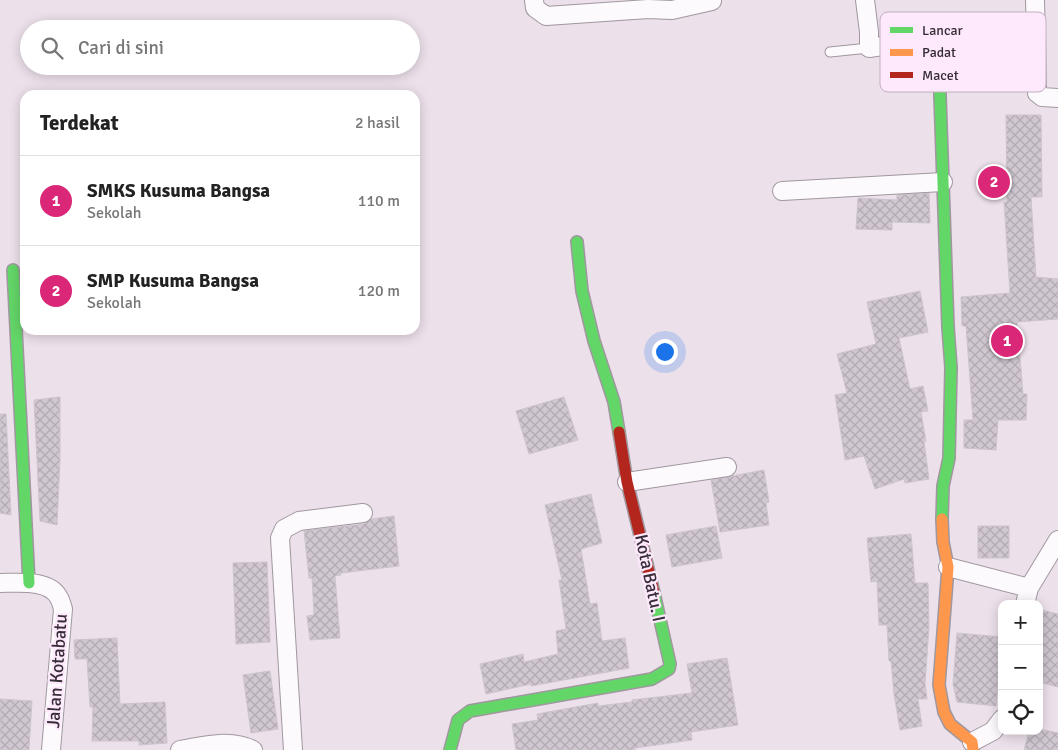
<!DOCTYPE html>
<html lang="id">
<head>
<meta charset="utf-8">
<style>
	:root { --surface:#fff; --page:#f6f6f6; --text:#222; --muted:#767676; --line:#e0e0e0; --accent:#db2777 }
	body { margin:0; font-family:Signika,sans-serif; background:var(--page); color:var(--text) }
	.controls { position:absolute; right:15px; bottom:15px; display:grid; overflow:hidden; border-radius:10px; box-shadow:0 2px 12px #0003 }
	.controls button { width:45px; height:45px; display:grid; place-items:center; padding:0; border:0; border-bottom:1px solid var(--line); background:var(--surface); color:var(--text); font:25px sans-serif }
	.you { position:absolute; left:664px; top:351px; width:18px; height:18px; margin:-12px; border:4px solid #fff; border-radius:50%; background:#1a73e8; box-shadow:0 0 0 8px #1a73e833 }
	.badge { display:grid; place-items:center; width:32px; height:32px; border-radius:50%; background:var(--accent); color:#fff; font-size:16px; font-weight:700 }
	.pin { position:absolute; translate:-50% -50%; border:2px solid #fff; box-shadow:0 1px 5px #0006 }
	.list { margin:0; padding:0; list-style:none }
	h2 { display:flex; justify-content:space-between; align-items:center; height:65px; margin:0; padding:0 20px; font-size:21px }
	h2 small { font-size:16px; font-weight:400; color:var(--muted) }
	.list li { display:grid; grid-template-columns:32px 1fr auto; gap:15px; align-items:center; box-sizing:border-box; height:90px; padding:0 20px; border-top:1px solid var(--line) }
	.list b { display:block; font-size:19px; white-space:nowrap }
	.list p { margin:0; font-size:16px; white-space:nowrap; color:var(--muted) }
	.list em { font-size:16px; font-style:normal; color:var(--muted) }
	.icon { flex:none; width:28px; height:28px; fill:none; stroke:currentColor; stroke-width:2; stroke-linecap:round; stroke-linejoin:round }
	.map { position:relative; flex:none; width:1058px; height:750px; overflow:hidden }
	.search { position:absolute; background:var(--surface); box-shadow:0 2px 12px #0003; left:20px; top:20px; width:400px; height:55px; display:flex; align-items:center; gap:12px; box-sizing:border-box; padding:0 18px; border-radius:28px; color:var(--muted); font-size:19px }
	.panel { position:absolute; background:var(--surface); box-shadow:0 2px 12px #0003; left:20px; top:90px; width:400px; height:245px; border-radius:15px }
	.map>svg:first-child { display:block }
	.building { fill:url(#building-cross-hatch); stroke:#cdc4ce }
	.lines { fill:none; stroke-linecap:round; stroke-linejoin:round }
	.lane-casing { stroke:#a0979f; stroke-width:11 }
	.street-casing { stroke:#a0979f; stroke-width:20 }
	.fast-casing { stroke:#a0979f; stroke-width:14 }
	.slow-casing { stroke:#a0979f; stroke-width:14 }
	.jam-casing { stroke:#a0979f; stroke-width:14 }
	.lane { stroke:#fcfafc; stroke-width:9 }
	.street { stroke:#fcfafc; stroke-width:18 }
	.fast { stroke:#63d668; stroke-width:11 }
	.slow { stroke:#ff974d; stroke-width:11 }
	.jam { stroke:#b3261e; stroke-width:11 }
	.labels { text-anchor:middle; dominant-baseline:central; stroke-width:4.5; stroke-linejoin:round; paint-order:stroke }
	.street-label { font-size:18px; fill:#352c35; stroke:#fde9fb }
	.key { fill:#fde9fb; stroke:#c1b0c0; stroke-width:1 }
	.key-label { font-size:14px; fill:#352c35 }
</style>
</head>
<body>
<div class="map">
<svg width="1058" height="750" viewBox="0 0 1058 750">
	<defs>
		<pattern id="building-cross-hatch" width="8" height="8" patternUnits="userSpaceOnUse" patternTransform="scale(1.25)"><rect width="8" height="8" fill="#d0c7d1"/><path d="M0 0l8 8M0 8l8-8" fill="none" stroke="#b3abb4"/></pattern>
	</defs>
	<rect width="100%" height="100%" fill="#ece0eb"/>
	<!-- building -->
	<path class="building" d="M1006,115H1041L1042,197H1031L1036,277L1058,279V319L1017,322L1023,394H1027L1026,420H998L996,450L964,448V420H973L966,326H962L961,297L1010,293L1004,202H1007Z
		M929,193L930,223L892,222V230L856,229L858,198L897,200V195Z
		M920,291L928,332L899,338L910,389L923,386L928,411L921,412L926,441H924L929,479L905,483L904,479L875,489L864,456L845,460L835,395L847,393L837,354L876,344L867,302Z
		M60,397V461L57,525L40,521L34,400Z
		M564,397L578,440L529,454L516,411Z
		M0,414H6L11,515L0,513Z
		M764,470L769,502L766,503L769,525L720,532L711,480Z
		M591,494L602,543L581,549L590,604L597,603L602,641L625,638L629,668L531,686V684L486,694L480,664L523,654L524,662L558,654L556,631L566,629L559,580H562L545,505Z
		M394,516L399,566L341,573V575L335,576L340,638L310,640L307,616L314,615L312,578H309L304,531L364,524L372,519Z
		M716,526L722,558L672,567L666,535Z
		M978,526H1009V558H978Z
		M911,534L915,583H928L929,627L925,684L927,699H918L922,726L900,730L894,694L891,661H889L887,625H879L877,581L871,582L867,538Z
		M267,562L270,642L236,644L233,563Z
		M1041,610L1058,614V687L1039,682V619Z
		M957,633L1002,637L996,706L957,702L953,684Z
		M117,638L120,704L165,702L167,743L139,745V741H92L93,707H90L87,659H75L74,640Z
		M727,658L738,725L691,732L692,740L635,748V750H516L512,724L538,720L537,714L598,703V706L632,702V700L692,693L687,664Z
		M270,671L278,729L251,733L243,675Z
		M0,699L32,701L29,750H0Z
		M1039,729L1058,733V750H1024L1029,731H1039Z"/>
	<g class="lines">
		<defs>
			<path id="lane" d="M830,52L869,48"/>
			<path id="street" d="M534,0L535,8L546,16L648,9L672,10L712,1
				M865,0L869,32V48L938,38H1036L1035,0
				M1036,38L1037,93L1042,97L1058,98
				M782,191L943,182
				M627,482L727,467
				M948,567L1029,588
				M0,583C18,583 50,579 59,598C61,601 62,606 63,609L51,750
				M1025,604L1029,588L1058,540
				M972,742L993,731L1002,719
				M180,750C204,746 230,738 253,750
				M293,750L280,538L284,529L299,521L363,513"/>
			<path id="fast" d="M938,38L948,327L951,368L949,458L943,486L942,519
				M577,242L582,291L594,341L614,402L619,432
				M13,270L29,583
				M450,750L458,720L470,711L652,679L669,669L670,664L654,593"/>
			<path id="slow" d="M942,519L943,542L948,567L939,685L944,712L950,724L972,742L973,750"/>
			<path id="jam" d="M619,432L627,482L654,593"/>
		</defs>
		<!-- lane casing -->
		<use href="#lane" class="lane-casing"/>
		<!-- street casing -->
		<use href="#street" class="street-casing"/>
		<!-- fast casing -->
		<use href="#fast" class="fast-casing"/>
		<!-- slow casing -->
		<use href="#slow" class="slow-casing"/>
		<!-- jam casing -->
		<use href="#jam" class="jam-casing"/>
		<!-- lane -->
		<use href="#lane" class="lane"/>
		<!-- street -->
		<use href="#street" class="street"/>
		<!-- fast -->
		<use href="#fast" class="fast"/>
		<!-- slow -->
		<use href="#slow" class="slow"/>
		<!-- jam -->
		<use href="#jam" class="jam"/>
	</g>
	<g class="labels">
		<!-- street labels -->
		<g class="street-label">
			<text transform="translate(650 578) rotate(78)">Kota Batu. I</text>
			<text transform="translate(57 671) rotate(-86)">Jalan Kotabatu</text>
		</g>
	</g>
	<!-- legend -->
	<rect x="880" y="12" width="166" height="80" rx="8" class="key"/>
	<rect x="890" y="27" width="23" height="6" fill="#63d668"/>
	<rect x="890" y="49" width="23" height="7" fill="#ff974d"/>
	<rect x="890" y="72" width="23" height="6" fill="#b3261e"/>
	<g class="key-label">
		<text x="922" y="35">Lancar</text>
		<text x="922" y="57">Padat</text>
		<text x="922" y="80">Macet</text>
	</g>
</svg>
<div class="controls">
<button>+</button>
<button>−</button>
<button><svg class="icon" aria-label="locate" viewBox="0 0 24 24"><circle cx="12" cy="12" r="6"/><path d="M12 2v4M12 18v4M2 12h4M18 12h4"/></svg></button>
</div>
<div class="you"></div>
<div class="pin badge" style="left:1007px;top:341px">1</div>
<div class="pin badge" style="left:994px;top:182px">2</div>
<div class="search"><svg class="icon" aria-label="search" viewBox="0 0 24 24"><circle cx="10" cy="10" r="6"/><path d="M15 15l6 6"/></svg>Cari di sini</div>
<section class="panel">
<h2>Terdekat<small>2 hasil</small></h2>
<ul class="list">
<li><span class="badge">1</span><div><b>SMKS Kusuma Bangsa</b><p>Sekolah</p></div><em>110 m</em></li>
<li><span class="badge">2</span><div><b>SMP Kusuma Bangsa</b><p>Sekolah</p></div><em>120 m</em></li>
</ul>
</section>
</div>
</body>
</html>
